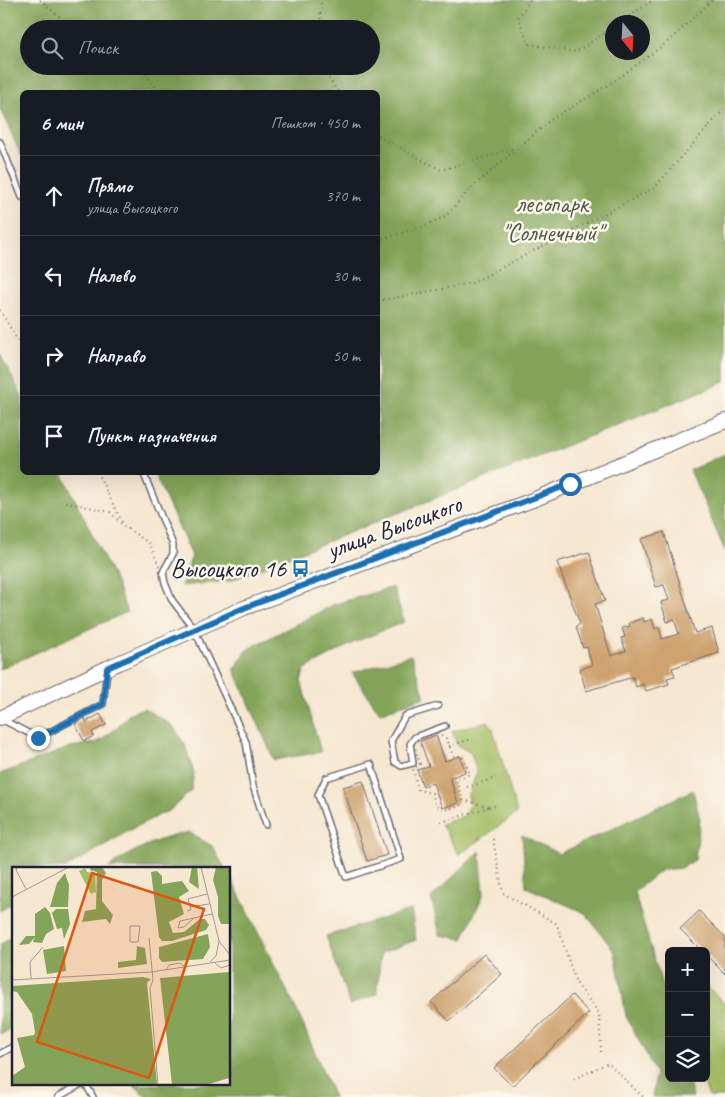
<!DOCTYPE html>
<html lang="ru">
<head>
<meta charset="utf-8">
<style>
	:root { --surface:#171b24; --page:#20242c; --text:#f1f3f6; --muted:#9ea1a6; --line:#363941 }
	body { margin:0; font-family:Caveat,sans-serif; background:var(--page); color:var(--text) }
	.controls { position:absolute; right:15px; bottom:15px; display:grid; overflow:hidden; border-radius:8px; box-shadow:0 5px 20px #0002 }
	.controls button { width:45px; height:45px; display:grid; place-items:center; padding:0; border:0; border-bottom:1px solid var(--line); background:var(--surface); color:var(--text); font:25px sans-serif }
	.compass { position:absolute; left:605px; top:15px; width:45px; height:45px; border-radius:50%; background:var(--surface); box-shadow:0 5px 20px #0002; rotate:162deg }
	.stop { position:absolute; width:15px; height:15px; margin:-11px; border:4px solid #1f6fb2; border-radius:50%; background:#fff }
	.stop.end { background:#1f6fb2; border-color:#fff; box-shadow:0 1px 5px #0008 }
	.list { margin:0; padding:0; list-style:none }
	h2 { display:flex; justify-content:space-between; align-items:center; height:65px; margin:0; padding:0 20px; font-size:21px }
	h2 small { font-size:16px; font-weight:400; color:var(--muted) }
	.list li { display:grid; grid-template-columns:32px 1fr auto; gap:15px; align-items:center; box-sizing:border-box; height:80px; padding:0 20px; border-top:1px solid var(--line) }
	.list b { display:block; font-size:19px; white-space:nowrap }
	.list p { margin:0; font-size:16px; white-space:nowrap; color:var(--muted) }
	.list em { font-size:16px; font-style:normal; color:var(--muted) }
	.icon { flex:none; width:28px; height:28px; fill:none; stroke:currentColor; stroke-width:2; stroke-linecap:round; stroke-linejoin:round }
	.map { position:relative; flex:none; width:725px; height:1097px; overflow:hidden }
	.search { position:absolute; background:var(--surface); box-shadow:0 5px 20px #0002; left:20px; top:20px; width:360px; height:55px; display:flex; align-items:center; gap:12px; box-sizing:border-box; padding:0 18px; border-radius:28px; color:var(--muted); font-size:19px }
	.panel { position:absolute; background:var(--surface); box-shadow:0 5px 20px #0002; left:20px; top:90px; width:360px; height:385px; border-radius:8px }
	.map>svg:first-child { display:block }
	.green { fill:#a4bd63; stroke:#63704f }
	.forest { fill:#83a459; stroke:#52634a; fill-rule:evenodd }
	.building { fill:#cea370 }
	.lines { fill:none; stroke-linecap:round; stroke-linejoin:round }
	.lane-casing { stroke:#6c676f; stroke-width:8 }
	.secondary-casing { stroke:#6c676f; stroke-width:16 }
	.path { stroke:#6c676f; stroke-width:2; stroke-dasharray:1 4; stroke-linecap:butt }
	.lane { stroke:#fff; stroke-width:5 }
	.secondary { stroke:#fff; stroke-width:14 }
	.route { stroke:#1f6fb2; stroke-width:6 }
	.labels { text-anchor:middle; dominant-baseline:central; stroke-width:5; stroke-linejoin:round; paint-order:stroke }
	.park-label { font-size:25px; fill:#505849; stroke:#fbf7ec }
	.street-label { font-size:25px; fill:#22223b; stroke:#fbf7ec }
	.poi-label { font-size:25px; fill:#22223b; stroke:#fbf7ec; text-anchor:end }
	.inset-road { fill:none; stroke:#a19894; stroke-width:1 }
	.view { fill:#de560e; fill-opacity:0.15; stroke:#de560e; stroke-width:2.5 }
	.inset-edge { fill:none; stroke:#22223b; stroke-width:2.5 }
</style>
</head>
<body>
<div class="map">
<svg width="725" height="1097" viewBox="0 0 725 1097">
	<rect width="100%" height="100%" fill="#fbf7ec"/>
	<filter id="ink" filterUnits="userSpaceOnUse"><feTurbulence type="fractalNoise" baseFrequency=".02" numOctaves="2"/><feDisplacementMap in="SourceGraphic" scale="10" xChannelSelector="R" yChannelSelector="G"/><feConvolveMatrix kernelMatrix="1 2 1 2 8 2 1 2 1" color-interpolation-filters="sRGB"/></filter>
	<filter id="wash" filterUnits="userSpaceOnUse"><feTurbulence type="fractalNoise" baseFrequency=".0096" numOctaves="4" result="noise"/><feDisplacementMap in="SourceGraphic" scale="20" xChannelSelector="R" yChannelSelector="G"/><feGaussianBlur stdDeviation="1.12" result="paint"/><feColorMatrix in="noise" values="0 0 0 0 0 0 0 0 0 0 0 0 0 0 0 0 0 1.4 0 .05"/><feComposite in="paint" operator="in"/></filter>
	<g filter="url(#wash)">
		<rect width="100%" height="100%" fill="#f6e7d0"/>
		<!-- green -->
		<path class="green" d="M488,721L493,729L517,813L459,855L441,824L464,816L470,805L468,795L477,772L471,753L457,745L452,731Z
			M706,985L725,1004V1097H709L702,1078H706Z"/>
		<!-- forest -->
		<path class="forest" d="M0,0H725V382L229,581L181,586L192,556L154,473L378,472V92H22V157L0,109ZM642,22V52H612V22ZM29,29H371V66H29Z
			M0,354L22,396V472L62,473L116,583L127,612L0,669Z
			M725,454V551L690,470Z
			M393,587L404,622L355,642L305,669L301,681L321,752L274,760L234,669L248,649L335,604Z
			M411,655L425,697L380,713L352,673Z
			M144,708L173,726L185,745L194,773L191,791L170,810L137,826L66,868H14V902L0,911V774L71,747L98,742L117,728L130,713Z
			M693,790L700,820L695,860L680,868L661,870L634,892L661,981L669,1016V1078H687L693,1097H652L656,1073L626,1016L615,952L585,913L526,887L522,835L559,854Z
			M189,832L212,846L225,868H109C133,849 159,838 189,832Z
			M480,851L484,893L463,939L440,935L431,898Z
			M229,874L298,1013L334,1097H146L134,1085L229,1083Z
			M411,910L416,940L381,953L377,994L350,1005L326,936Z
			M14,935V1024L8,1032L0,1034V945Z"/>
		<g id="blocks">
			<!-- building -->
			<path class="building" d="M664,532L695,633L712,628L719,653L672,668L675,676L667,678L669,684L646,691L643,684L636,687L633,677L586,691L580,669L592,665L587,647L583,648L576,627L580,624L557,562L589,552L605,601L595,604L611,656L626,651L621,638L625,637L622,628L630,626L629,623L643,618L644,622L652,619L655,629L659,627L662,639L679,634L674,619L667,622L661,602L669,600L664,585L656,587L641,539Z
				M100,714L106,725L92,732L94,736L84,741L75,724L85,718L86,722Z
				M436,735L445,761L460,756L465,772L450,778L458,803L442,808L433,783L423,787L417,770L429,766L420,741Z
				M363,781L387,855L367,861L343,787Z
				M699,911L725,937V974L706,955V951H702L680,929Z
				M484,954L502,974L449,1021L431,1002Z
				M572,995L589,1013L512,1086L494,1068Z"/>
		</g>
	</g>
	<g filter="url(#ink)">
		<use href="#blocks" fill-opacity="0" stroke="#6c676f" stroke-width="1"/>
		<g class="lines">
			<defs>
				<path id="lane" d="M0,142L22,197
					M143,472L173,545V554L163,572L165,583L172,600L194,629L246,742L253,786L266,825
					M438,706L405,716L391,741L395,762L401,766L413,763L410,744L415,737L445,726
					M3,720L38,738L103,704L107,671
					M371,764L401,859L346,877L318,795L326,778Z
					M0,1054L14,1046
					M85,1083L93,1097
					M58,1097L83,1083"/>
				<path id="secondary" d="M0,718L107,668L244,608L535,499L725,421"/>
			</defs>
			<!-- lane casing -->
			<use href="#lane" class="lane-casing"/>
			<!-- secondary casing -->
			<use href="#secondary" class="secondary-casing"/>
			<!-- path -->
			<path class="path" d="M40,0L74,29
				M530,0L518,18L529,44L576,52L612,28
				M621,22L653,0
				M320,29L321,0
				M140,66L159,92
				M320,66L338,92
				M378,136L441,170L516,148
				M378,240L425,226L447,215L469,190L552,119L613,82L670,40L712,0
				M378,301L472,283L654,188L725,108
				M0,310L22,348
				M97,472L124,526L150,544L159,566
				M66,502L110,512L122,524
				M437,733L447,739L453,756H462L470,774L456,780L463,800L460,806L443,810L436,806L432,793L418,790L413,769L420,764L414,745L419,738Z
				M449,746L471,739
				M467,787L496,778
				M463,800L489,807
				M441,822L496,805
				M493,839L503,893L557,924L576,983L599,1013L601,1052
				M574,1079L608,1063L643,1097"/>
			<!-- lane -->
			<use href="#lane" class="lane"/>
			<!-- secondary -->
			<use href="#secondary" class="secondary"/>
		</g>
	</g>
	<g class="lines" filter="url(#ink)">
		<!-- route -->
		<path class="route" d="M38,738L103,704L107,668L244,608L570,484"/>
	</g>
	<!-- icons -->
	<defs>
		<symbol id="bus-bare" viewBox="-9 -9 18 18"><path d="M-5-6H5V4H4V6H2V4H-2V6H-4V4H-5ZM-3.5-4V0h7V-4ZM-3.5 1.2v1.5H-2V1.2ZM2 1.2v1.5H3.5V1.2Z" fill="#1f6fb2" stroke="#fbf7ec" stroke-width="2.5" paint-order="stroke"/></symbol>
	</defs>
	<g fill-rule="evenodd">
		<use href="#bus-bare" x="288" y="556" width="25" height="25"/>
	</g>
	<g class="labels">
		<!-- park labels -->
		<g class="park-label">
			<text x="552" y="204">лесопарк<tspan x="552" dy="29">"Солнечный"</tspan></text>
		</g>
		<!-- street labels -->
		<g class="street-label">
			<text transform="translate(394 527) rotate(-20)">улица Высоцкого</text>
		</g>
		<!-- poi labels -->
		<g class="poi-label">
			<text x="286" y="569">Высоцкого 16</text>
		</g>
	</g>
	<!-- overview -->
	<g transform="translate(12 867)">
		<rect width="218" height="218" fill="#f6e7d0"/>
		<path d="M73,1L75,5L83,6L84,25L79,27L67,4Z" fill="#a4bd63"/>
		<path d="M79,0H90L94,6L90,13V34L101,48L98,57L94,52L70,55L73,44L84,42L85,5L78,3ZM180,0H185L187,22L177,15ZM204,0H217V57H209L206,49V30L201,13ZM145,4L150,9V17L170,14L177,24L167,30L172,47L157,55L161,66L172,65L188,52H193L197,58L194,63L160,74H150L147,70L139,5ZM53,6L57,18L56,40H38L45,16ZM33,40L38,46L42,62L34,67L30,76L21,75L23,70L17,77L7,78L14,69H23V47ZM44,42H56L58,57L52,72L50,61L45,62L40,46ZM196,67L198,80L191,92L150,95L147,91V80ZM52,79L54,104L35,107L31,83ZM125,79L133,81L135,97L106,101V95L124,93ZM217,105V211L197,217H160L148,111ZM131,110L139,112L135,116L145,217H0V209L13,200L5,171L22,168L23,165L20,147L5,125L0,124V119Z" fill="#83a459"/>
		<path class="inset-road" d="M5,0L4,3L14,22M189,0L207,74L218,88M0,30L57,0M178,40L197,37M175,44L179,43L176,32L195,27M182,51L172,60L166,61L168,54L182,51L200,47M118,59H128L126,75H118ZM137,71L141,113L138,121L146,218M198,95L204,89L207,74M203,96L209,101L218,98M154,103L157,98L168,96L173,100M19,112L18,95L31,80M0,113L139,105L218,93"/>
		<path class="view" d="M80,6L192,42L137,211L25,175Z"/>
		<rect width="218" height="218" class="inset-edge"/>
	</g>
</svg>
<div class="controls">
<button>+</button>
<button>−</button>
<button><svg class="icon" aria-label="layers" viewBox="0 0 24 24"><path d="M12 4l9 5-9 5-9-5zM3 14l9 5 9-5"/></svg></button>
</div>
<svg class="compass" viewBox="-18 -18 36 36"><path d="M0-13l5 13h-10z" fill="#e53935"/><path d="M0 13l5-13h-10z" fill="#9ea1a6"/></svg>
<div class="stop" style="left:570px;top:484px"></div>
<div class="stop end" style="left:38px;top:738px"></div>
<div class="search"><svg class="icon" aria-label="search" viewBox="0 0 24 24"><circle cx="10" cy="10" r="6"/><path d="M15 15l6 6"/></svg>Поиск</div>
<section class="panel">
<h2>6 мин<small>Пешком · 450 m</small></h2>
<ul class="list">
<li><svg class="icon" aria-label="ahead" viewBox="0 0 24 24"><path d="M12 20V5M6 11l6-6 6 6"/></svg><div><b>Прямо</b><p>улица Высоцкого</p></div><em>370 m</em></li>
<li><svg class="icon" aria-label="left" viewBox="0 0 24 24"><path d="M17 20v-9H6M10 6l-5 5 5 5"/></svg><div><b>Налево</b></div><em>30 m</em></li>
<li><svg class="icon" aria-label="right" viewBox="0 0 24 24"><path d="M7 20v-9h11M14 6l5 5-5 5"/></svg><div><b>Направо</b></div><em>50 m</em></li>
<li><svg class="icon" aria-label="arrive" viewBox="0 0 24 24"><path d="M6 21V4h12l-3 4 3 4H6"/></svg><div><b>Пункт назначения</b></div></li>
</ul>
</section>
</div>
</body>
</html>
